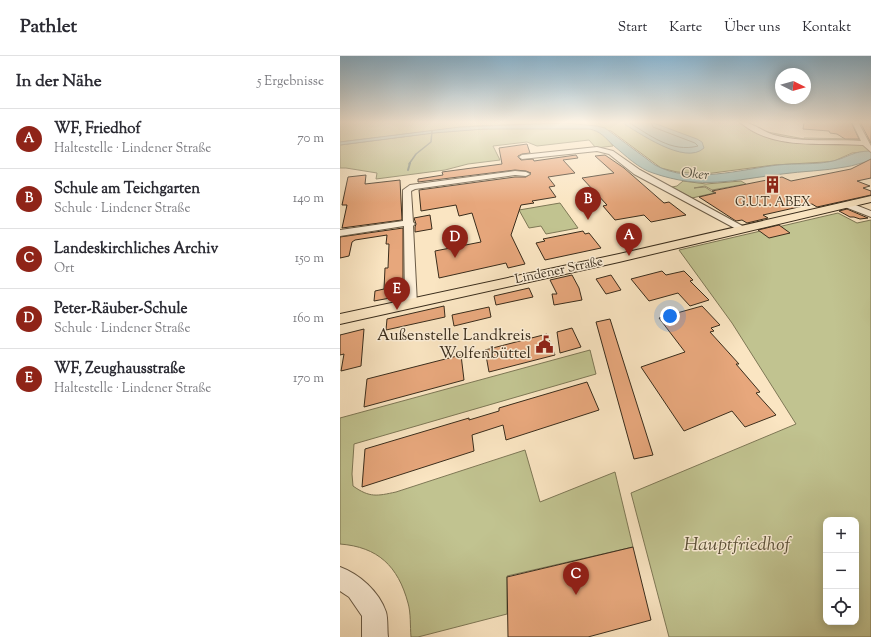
<!DOCTYPE html>
<html lang="de">
<head>
<meta charset="utf-8">
<style>
	:root { --surface:#fff; --page:#f2f2f3; --text:#2b2b33; --muted:#7c7c81; --line:#e1e1e2; --accent:#8f2418 }
	body { margin:0; font-family:"Sorts Mill Goudy",serif; background:var(--page); color:var(--text) }
	.controls { position:absolute; right:12px; bottom:12px; display:grid; overflow:hidden; border-radius:8px; box-shadow:0 2px 10px #0003 }
	.controls button { width:36px; height:36px; display:grid; place-items:center; padding:0; border:0; border-bottom:1px solid var(--line); background:var(--surface); color:var(--text); font:20px sans-serif }
	.compass { position:absolute; left:435px; top:12px; width:36px; height:36px; border-radius:50%; background:var(--surface); box-shadow:0 2px 10px #0003; rotate:95deg }
	.you { position:absolute; left:330px; top:260px; width:14px; height:14px; margin:-10px; border:3px solid #fff; border-radius:50%; background:#1a73e8; box-shadow:0 0 0 6px #1a73e833 }
	.badge { display:grid; place-items:center; width:26px; height:26px; border-radius:50%; background:var(--accent); color:#fff; font-size:13px; font-weight:700 }
	.pin { position:absolute; translate:-50% -33px; filter:drop-shadow(0 1px 2px #0008) }
	.pin::after { content:''; position:absolute; top:21px; width:14px; height:12px; background:inherit; clip-path:polygon(0 0,100% 0,50% 100%) }
	.list { margin:0; padding:0; list-style:none }
	h2 { display:flex; justify-content:space-between; align-items:center; height:52px; margin:0; padding:0 16px; font-size:17px }
	h2 small { font-size:13px; font-weight:400; color:var(--muted) }
	.list li { display:grid; grid-template-columns:26px 1fr auto; gap:12px; align-items:center; box-sizing:border-box; height:60px; padding:0 16px; border-top:1px solid var(--line) }
	.list b { display:block; font-size:15px; white-space:nowrap }
	.list p { margin:0; font-size:13px; white-space:nowrap; color:var(--muted) }
	.list em { font-size:13px; font-style:normal; color:var(--muted) }
	.icon { flex:none; width:22px; height:22px; fill:none; stroke:currentColor; stroke-width:2; stroke-linecap:round; stroke-linejoin:round }
	.map { position:relative; flex:none; width:531px; height:581px; overflow:hidden }
	header { display:flex; align-items:center; gap:24px; box-sizing:border-box; height:56px; padding:0 20px; background:var(--surface); border-bottom:1px solid var(--line) }
	header strong { font-size:19px }
	nav { display:flex; gap:22px; margin-inline-start:auto; font-size:14px }
	main { display:flex }
	aside { flex:1; background:var(--surface) }
	.map>svg:first-child { display:block }
	.green { fill:#c1c390; stroke:#7e7856; fill-rule:evenodd }
	.water { fill:#9fbeb8; stroke:#77847a }
	.lines { fill:none; stroke-linecap:round; stroke-linejoin:round }
	.shore { stroke:#6c766a; stroke-width:1 }
	.stream-far1 { stroke:#77847a; stroke-width:1.5 }
	.stream { stroke:#77847a; stroke-width:2 }
	.building { fill:#e7a77c; stroke:#3a2d1c }
	.minor-casing { stroke:#6a5b46; stroke-width:2 }
	.major-casing { stroke:#3a2d1c; stroke-width:2 }
	.minor { fill:#fceed7; fill-rule:evenodd }
	.major { fill:#fae5c2; fill-rule:evenodd }
	.labels { text-anchor:middle; dominant-baseline:central; stroke-width:3; stroke-linejoin:round; paint-order:stroke }
	.far-poi-label { font-size:13px; fill:#3a2d1c; stroke:#fceed7 }
	.far-street-label { font-size:13px; fill:#3a2d1c; stroke:#fceed7 }
	.far-water-label { font-size:14px; font-style:italic; fill:#535143; stroke:#fceed7 }
	.poi-label { font-size:16px; fill:#3a2d1c; stroke:#fceed7; text-anchor:end }
	.near-park-label { font-size:19px; font-style:italic; fill:#5c5239; stroke:#fceed7 }
</style>
</head>
<body>
<header>
<strong>Pathlet</strong>
<nav><a>Start</a><a>Karte</a><a>Über uns</a><a>Kontakt</a></nav>
</header>
<main>
<aside>
<h2>In der Nähe<small>5 Ergebnisse</small></h2>
<ul class="list">
<li><span class="badge">A</span><div><b>WF, Friedhof</b><p>Haltestelle · Lindener Straße</p></div><em>70 m</em></li>
<li><span class="badge">B</span><div><b>Schule am Teichgarten</b><p>Schule · Lindener Straße</p></div><em>140 m</em></li>
<li><span class="badge">C</span><div><b>Landeskirchliches Archiv</b><p>Ort</p></div><em>150 m</em></li>
<li><span class="badge">D</span><div><b>Peter-Räuber-Schule</b><p>Schule · Lindener Straße</p></div><em>160 m</em></li>
<li><span class="badge">E</span><div><b>WF, Zeughausstraße</b><p>Haltestelle · Lindener Straße</p></div><em>170 m</em></li>
</ul>
</aside>
<div class="map">
<svg width="531" height="581" viewBox="0 0 531 581">
	<rect width="100%" height="100%" fill="#fae5c2"/>
	<filter id="stains"><feTurbulence type="fractalNoise" baseFrequency=".005" numOctaves="4"/><feColorMatrix values="0 0 0 0 .2 0 0 0 0 .09 0 0 0 0 .02 0 0 0 .5 -.17"/></filter>
	<radialGradient id="worn" r=".72"><stop offset=".6" stop-color="#630" stop-opacity="0"/><stop offset="1" stop-color="#630" stop-opacity=".3"/></radialGradient>
	<!-- green -->
	<path class="green" d="M0,66H397L414,75L440,82L422,75L464,83V82L519,83L520,85H510L524,87L523,81H531V95L512,97L494,105L485,106L434,109L365,118L337,116L321,112L271,75L225,67L134,70L0,86Z
		M209,71C222,72 249,69 260,76C265,79 269,85 273,90L256,92L249,84L197,90L187,86L153,90L160,104L128,108L105,114L36,123L37,117L6,112H0V89L107,75L144,73Z
		M343,125L366,128L401,125L406,128L372,134L365,130L354,132L365,131L374,137L352,142L332,131L337,130Z
		M220,147L238,172L206,178L201,170L189,172L179,154Z
		M498,157L517,167L531,164V581H329L291,437L456,368L392,267L339,194ZM486,464H516V566H486Z
		M250,294L256,318L14,388L12,418L13,430C30,442 37,440 56,436L185,394L200,446L275,416L293,491L167,520V558L78,581H71C70,570 71,557 68,547C58,510 38,491 0,488V362Z"/>
	<!-- water -->
	<path class="water" d="M281,66H311L357,83L362,86L364,92C345,110 298,76 281,66Z
		M225,67L257,70L265,72L315,109C351,129 401,113 438,109C456,107 476,109 493,105C509,101 513,95 531,95V105C522,106 514,110 505,111C484,115 463,115 442,118C393,124 362,134 313,117C299,113 285,99 274,90C265,82 261,75 249,73H144L94,77L0,89V86L120,71Z"/>
	<g class="lines">
		<!-- shore -->
		<path class="shore" d="M288,66C310,79 331,97 358,90L355,87L313,71L311,66"/>
		<!-- stream-far1 -->
		<path class="stream-far1" d="M69,108L76,98L91,86L92,75"/>
		<!-- stream -->
		<path class="stream" d="M68,114L70,107"/>
	</g>
	<!-- building -->
	<path class="building" d="M464,66H511L519,83H505L497,78L490,77L489,75L463,73Z
		M520,66H531V87Z
		M187,88L190,97L182,98L178,100V101L181,104L193,103L194,105L236,99L238,102L223,104L235,117L208,121L215,130L209,131L216,141L192,145L194,147L181,149L171,179L185,208L168,212L166,207L99,222L95,195L141,186L132,157L119,160L116,149L81,155L79,134L175,121H186L191,117L186,115L175,114L78,126V123L103,119L102,116L162,108L159,92Z
		M265,99L284,112L324,147L329,146L346,159L311,166L304,159L275,164L263,150L267,149L242,122L274,117L255,100Z
		M531,103V122L517,125L530,130L523,132L531,135V139L477,151L472,148L423,159L428,162L407,167L402,164L396,165L359,141L376,137L372,135L442,121L451,125L511,113Z
		M26,119L25,128L60,124L62,164L2,172L7,149H2L8,121Z
		M507,153L528,162L520,163L514,161H510L499,155Z
		M90,159L92,173L75,176V171L76,168L74,162Z
		M439,169L450,177L429,182L418,174Z
		M63,172V226H61V240L34,245L35,235L44,233L45,212H48L49,188H46L47,179L15,184L12,186L9,200L0,202V181Z
		M243,175L245,178L249,177L261,192L205,204L196,187L205,185L203,183Z
		M322,215L326,219L344,215L353,224L350,225L369,244L350,250L338,237L309,245L291,223Z
		M232,219L239,232L242,244L214,249L212,238H217L210,224Z
		M271,219L281,234L266,238L256,223Z
		M189,232L193,241L156,249L154,240Z
		M104,250L105,261L46,274L47,263Z
		M362,250L380,269L371,272L374,275L370,276L399,308H396L420,336L416,337L436,359L405,371L392,355L344,375L301,311L345,296L319,262Z
		M149,251L151,261L114,270L112,259Z
		M270,263L288,320L313,399L294,403L256,266Z
		M232,272L241,291L220,297L217,276Z
		M24,273L21,310L1,315L4,298L0,299V279Z
		M207,278L215,299L149,316L145,294Z
		M121,299L124,324L24,351L27,323Z
		M247,326L259,354L166,384L163,369L132,379L134,395L22,431L25,393L129,362V364L159,355V352Z
		M293,491L311,564L248,581H168L167,521Z"/>
	<g class="lines">
		<defs>
			<path id="minor" d="M400,66C411,65 423,76 434,79C462,87 492,83 521,85L512,66H518L531,90V96L523,89C484,86 432,95 400,66Z
				M257,91L273,95L300,114L408,173L403,176L400,175L294,118L269,98L257,95L182,103L179,101L182,99Z
				M175,115L186,116L190,118L186,120L175,119L75,133L71,135L73,166L75,168L73,170L77,248L75,251H67L65,248L64,170L0,180V174L63,165V134L70,129Z
				M508,146L531,155V161L505,151L504,149L505,147Z
				M0,511C19,518 39,535 46,556C48,563 47,573 48,581H22V560L9,541L0,535Z"/>
			<path id="major" d="M531,140V146L279,206L0,268V258L279,198Z"/>
		</defs>
		<!-- minor casing -->
		<use href="#minor" class="minor-casing"/>
		<!-- major casing -->
		<use href="#major" class="major-casing"/>
		<!-- minor -->
		<use href="#minor" class="minor"/>
		<!-- major -->
		<use href="#major" class="major"/>
	</g>
	<!-- sky -->
	<linearGradient id="sky" x2="0" y2="1"><stop stop-color="#8bb8d5"/><stop offset="0.45" stop-color="#fdf3e4"/><stop offset="1" stop-color="#fdf3e4" stop-opacity="0"/></linearGradient>
	<rect width="531" height="147" fill="url(#sky)"/>
	<!-- icons -->
	<defs>
		<symbol id="building-bare" viewBox="-9 -9 18 18"><path d="M-4-6H4V6H1V3H-1V6H-4ZM-2.5-4.3h1.7v1.8h-1.7ZM.8-4.3h1.7v1.8H.8ZM-2.5-1h1.7V.8h-1.7ZM.8-1h1.7V.8H.8Z" fill="#8f2418" stroke="#fceed7" stroke-width="2.5" paint-order="stroke"/></symbol>
		<symbol id="civic-bare" viewBox="-9 -9 18 18"><path d="M-.6-6.5H3V-4.5H.6V-3L4-1V1h2V6H-6V1h2V-1L-.6-3ZM-1.2 2.5V6h2.4V2.5Z" fill="#8f2418" stroke="#fceed7" stroke-width="2.5" paint-order="stroke"/></symbol>
	</defs>
	<g fill-rule="evenodd">
		<use href="#building-bare" x="420" y="116" width="25" height="25"/>
		<use href="#civic-bare" x="192" y="276" width="25" height="25"/>
	</g>
	<g class="labels">
		<!-- far-poi labels -->
		<g class="far-poi-label">
			<text x="433" y="147">G.U.T. ABEX</text>
		</g>
		<!-- far-street labels -->
		<g class="far-street-label">
			<text transform="translate(219 215) rotate(-12)">Lindener Straße</text>
		</g>
		<!-- far-water labels -->
		<g class="far-water-label">
			<text transform="translate(355 119) rotate(5)">Oker</text>
		</g>
		<!-- poi labels -->
		<g class="poi-label">
			<text x="191" y="280">Außenstelle Landkreis<tspan x="191" dy="18">Wolfenbüttel</tspan></text>
		</g>
		<!-- near-park labels -->
		<g class="near-park-label">
			<text x="397" y="489">Hauptfriedhof</text>
		</g>
	</g>
	<rect width="100%" height="100%" filter="url(#stains)"/>
	<rect width="100%" height="100%" fill="url(#worn)"/>
</svg>
<div class="controls">
<button>+</button>
<button>−</button>
<button><svg class="icon" aria-label="locate" viewBox="0 0 24 24"><circle cx="12" cy="12" r="6"/><path d="M12 2v4M12 18v4M2 12h4M18 12h4"/></svg></button>
</div>
<svg class="compass" viewBox="-18 -18 36 36"><path d="M0-13l5 13h-10z" fill="#e53935"/><path d="M0 13l5-13h-10z" fill="#7c7c81"/></svg>
<div class="you"></div>
<div class="pin badge" style="left:289px;top:200px">A</div>
<div class="pin badge" style="left:248px;top:164px">B</div>
<div class="pin badge" style="left:236px;top:539px">C</div>
<div class="pin badge" style="left:115px;top:202px">D</div>
<div class="pin badge" style="left:57px;top:254px">E</div>
</div>
</main>
</body>
</html>
